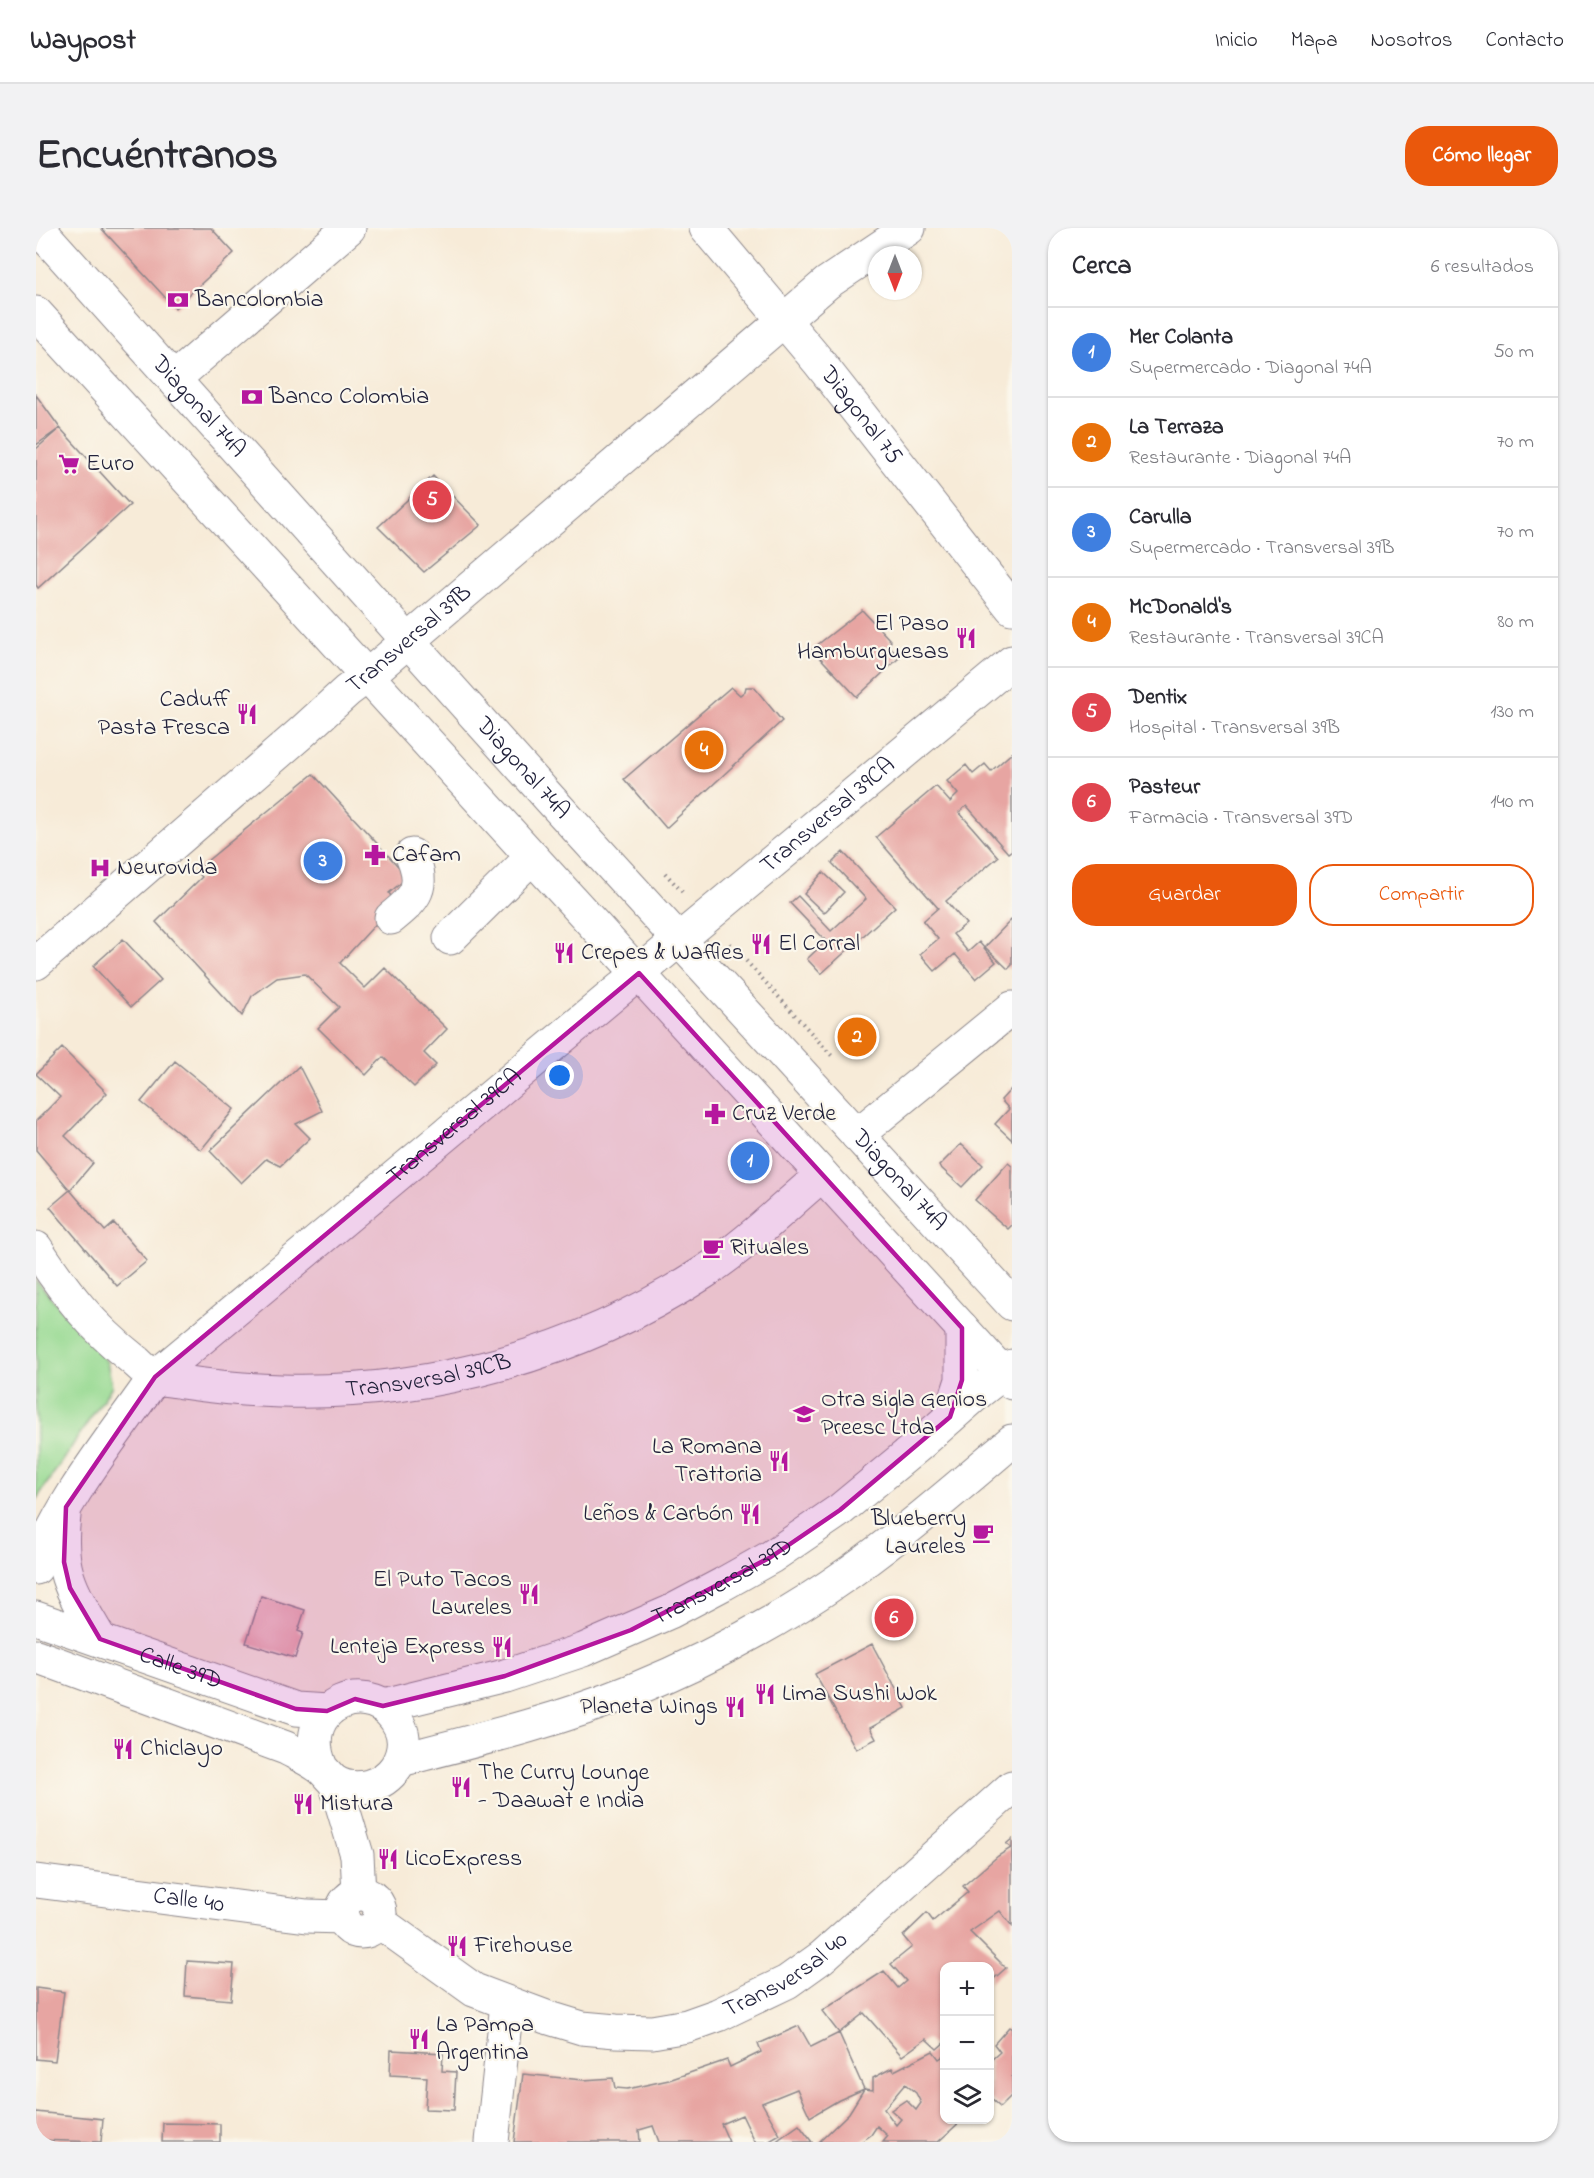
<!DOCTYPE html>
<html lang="es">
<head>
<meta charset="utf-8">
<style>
	:root { --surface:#fff; --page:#f2f2f3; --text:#2b2b33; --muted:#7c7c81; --line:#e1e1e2; --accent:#ea580c }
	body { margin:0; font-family:"Indie Flower",sans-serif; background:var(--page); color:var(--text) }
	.controls { position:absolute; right:18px; bottom:18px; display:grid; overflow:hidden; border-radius:12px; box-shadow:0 2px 4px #0004 }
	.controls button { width:54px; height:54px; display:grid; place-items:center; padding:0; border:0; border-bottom:2px solid var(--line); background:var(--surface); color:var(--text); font:30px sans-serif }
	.compass { position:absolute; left:832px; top:18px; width:54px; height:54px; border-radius:50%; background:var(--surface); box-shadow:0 2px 4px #0004; rotate:180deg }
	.you { position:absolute; left:524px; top:848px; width:21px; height:21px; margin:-15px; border:4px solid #fff; border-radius:50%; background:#1a73e8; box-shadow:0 0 0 9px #1a73e833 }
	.badge { display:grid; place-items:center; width:39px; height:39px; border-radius:50%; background:var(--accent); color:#fff; font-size:20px; font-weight:700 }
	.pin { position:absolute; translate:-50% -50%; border:3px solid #fff; box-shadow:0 2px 6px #0006 }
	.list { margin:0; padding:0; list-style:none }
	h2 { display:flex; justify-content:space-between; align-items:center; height:78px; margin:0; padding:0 24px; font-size:26px }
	h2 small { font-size:20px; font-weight:400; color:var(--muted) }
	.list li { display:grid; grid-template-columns:39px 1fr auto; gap:18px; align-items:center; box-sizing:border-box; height:90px; padding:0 24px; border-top:2px solid var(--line) }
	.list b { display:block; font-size:22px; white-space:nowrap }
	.list p { margin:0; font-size:20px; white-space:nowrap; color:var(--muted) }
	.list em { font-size:20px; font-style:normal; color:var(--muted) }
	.actions { display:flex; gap:12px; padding:18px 24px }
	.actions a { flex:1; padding:14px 0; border:2px solid var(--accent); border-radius:24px; text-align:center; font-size:21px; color:var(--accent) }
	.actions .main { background:var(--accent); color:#fff }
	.icon { flex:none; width:33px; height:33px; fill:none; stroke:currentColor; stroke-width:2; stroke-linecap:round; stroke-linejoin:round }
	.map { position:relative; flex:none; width:976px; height:1914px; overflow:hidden; border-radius:24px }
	header { display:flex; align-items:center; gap:36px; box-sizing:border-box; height:84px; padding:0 30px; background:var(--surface); border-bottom:2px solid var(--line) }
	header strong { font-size:28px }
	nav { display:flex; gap:33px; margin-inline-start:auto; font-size:21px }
	.intro { display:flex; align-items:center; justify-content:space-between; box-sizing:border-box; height:144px; padding:0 36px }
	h1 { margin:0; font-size:42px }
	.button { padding:15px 27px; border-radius:24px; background:var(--accent); color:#fff; font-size:21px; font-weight:700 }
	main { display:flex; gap:36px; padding:0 36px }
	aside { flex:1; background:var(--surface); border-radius:24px; box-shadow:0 2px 4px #0004 }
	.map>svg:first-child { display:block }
	.green { fill:#96d991; stroke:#5c7e66; stroke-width:1.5 }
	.building { fill:#e7a5a2; fill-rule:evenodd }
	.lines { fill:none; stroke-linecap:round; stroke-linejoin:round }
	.minor-casing { stroke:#8c868a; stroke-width:35 }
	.major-casing { stroke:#8c868a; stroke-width:35 }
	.path { stroke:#8c868a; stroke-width:4; stroke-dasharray:1.5 4.5; stroke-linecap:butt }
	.minor { stroke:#fff; stroke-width:33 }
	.major { stroke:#fff; stroke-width:33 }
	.marked { fill:#b5179e; fill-opacity:0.2; stroke:#b5179e; stroke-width:4.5; stroke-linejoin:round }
	.labels { text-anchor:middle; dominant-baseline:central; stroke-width:4.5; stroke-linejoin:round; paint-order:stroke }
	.poi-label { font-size:24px; fill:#22223b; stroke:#fbf7ec; text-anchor:start }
	.street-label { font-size:24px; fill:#22223b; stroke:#fbf7ec }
</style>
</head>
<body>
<header>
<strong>Waypost</strong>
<nav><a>Inicio</a><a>Mapa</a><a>Nosotros</a><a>Contacto</a></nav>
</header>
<div class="intro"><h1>Encuéntranos</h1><a class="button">Cómo llegar</a></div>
<main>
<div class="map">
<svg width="976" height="1914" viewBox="0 0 976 1914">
	<rect width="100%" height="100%" fill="#fbf7ec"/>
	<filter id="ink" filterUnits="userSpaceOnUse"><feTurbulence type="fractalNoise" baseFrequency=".0167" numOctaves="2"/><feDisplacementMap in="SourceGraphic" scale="12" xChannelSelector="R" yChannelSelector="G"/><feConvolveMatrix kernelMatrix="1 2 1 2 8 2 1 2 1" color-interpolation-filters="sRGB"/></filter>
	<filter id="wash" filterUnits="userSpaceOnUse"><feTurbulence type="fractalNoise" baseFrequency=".008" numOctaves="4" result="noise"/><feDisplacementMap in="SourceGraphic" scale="24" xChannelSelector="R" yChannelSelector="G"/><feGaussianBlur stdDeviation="1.35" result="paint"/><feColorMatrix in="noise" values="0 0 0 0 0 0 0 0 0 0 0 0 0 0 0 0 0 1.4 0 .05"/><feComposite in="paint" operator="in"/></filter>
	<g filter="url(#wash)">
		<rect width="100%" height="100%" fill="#f7ebd8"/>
		<!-- green -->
		<path class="green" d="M0,1052L71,1134L76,1158L0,1272Z"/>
		<g id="blocks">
			<!-- building -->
			<path class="building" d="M65,0H175L198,25L139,80Z
				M0,167L24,200L94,277L2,360L0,357V221L24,200L0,217Z
				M397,248L445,297L388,344L342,299Z
				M826,382L855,413L852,418L864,429L821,469L776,421Z
				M695,459L704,467L709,463L710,459H718L746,493L630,600L588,551Z
				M976,525V622L972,625L931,578L923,584L962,629L910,673L930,696L917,706L932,724L943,714L960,734L940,751L919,726L899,743L884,726L902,711L887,693L902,680L840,609L900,558L914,574L922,566L911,553L930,537L937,546L949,536L955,543Z
				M277,546L372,649L353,665L359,675L304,735L329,760L349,740L411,801L388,825L400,837L378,859L347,829L330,847L282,800L303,779L269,746L241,750L216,768L206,788L120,694L166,649L160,642Z
				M807,624L859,679L785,746L771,731L790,713L754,675L762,668L795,703L830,671L796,635Z
				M787,644L808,664L788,685L768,666Z
				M976,691V737L972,741L949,719Z
				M87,711L125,752L95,779L57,738Z
				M26,820L71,865L29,908L57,935L34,962L0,922V893L24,869L0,846Z
				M139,833L198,881L165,922L105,874Z
				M263,838L286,883L260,896L274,910L244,938L230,931L205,955L174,923Z
				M976,860V912L959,896L973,881L965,872Z
				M925,916L947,937L926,959L903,938Z
				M972,935L976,938V997L972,1001L939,972Z
				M34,962L69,1003L78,995L111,1033L81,1058L14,979Z
				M225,1368L269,1382L262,1403L267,1405L259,1430L210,1415Z
				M836,1416L870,1480L834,1500L840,1511L820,1521L779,1446Z
				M976,1611V1698L964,1683L934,1704L970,1740L954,1754V1738H909V1814L901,1821L890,1811L866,1828L828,1785L803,1805L786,1783L848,1743L862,1760L870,1753L855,1736L876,1719L867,1708L891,1685L897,1693L932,1664L927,1658L962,1628L975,1620L970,1616Z
				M151,1733L198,1736L195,1772L149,1768Z
				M0,1760L28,1764L19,1833L0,1831Z
				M763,1798L775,1819L803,1805L828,1861L837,1862V1850L856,1840L858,1843L897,1823L903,1831L909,1827V1892H926L902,1914H847L852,1908L841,1898L835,1907L825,1914H783L813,1885L828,1861L803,1872L774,1889L761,1861L726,1875L744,1907L732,1914H719L706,1887L685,1896L693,1914H623L617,1898L603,1902L604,1914H478L487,1846L547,1852L577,1850L579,1860L591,1861L633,1852L691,1832L694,1839L725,1824L722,1816ZM869,1856L880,1865L885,1875L880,1882L870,1872L855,1882L865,1891L860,1897L848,1881Z
				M973,1799L976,1801V1867L964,1879L954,1870V1831L955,1832L964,1824L958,1816Z
				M355,1822L407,1825L406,1843L420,1844L418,1882L389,1881L391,1849L354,1847Z
				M0,1884L67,1891L65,1914L0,1912Z
				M127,1895L184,1896V1914H126Z
				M763,1897L776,1914H739Z"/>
		</g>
	</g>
	<g filter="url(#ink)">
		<use href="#blocks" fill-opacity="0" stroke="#8c868a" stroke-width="1.5"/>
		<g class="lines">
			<defs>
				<g id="minor">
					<path id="s1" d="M670,0L782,133L976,380"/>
					<path d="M138,151L313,0"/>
					<path d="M355,690C380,670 390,659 376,627"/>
					<path d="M414,710L496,629"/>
					<path id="s2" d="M0,735L265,505L311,463L331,448L748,92L791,55L873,0"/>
					<path d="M821,907L976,780"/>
					<path id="s3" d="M0,1020C30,1066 55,1098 98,1132C104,1137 112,1146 119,1149C127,1152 138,1152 146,1154C179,1159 212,1162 245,1163C394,1167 542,1126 667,1045C710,1017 747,980 786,947"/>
					<path d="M28,1288C21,1344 37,1365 64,1411"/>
					<path id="s4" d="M0,1340C26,1270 77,1210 119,1149L976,434"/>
					<path id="s5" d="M0,1390L260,1481L291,1483"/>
					<path d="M0,1428L250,1520C261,1526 272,1531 282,1538C289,1542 293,1550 299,1554C320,1566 347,1558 360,1539C367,1527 370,1512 364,1499C339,1445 257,1475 285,1539"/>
					<path id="s6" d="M347,1478L469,1448L547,1422L634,1384L687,1356L735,1329L804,1282L884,1216L944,1163L976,1138"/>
					<path d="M364,1532C442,1512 521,1493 595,1463C671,1432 746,1392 814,1344C870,1304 923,1258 976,1213"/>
					<path d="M299,1554L321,1627L323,1665"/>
					<path id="s7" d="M0,1653L271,1688L306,1689"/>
					<circle cx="325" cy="1685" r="19"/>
					<path id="s8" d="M342,1693L438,1762L510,1789L546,1800L580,1803L616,1804L651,1798L682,1787L751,1754L786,1729L976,1559"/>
					<path d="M456,1914L471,1776"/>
				</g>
				<g id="major">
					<path id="s9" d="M2,0L514,571L976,1076"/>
					<path d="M0,85L976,1155"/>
					<path d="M914,1189L926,1152V1100"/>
				</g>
			</defs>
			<!-- minor casing -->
			<use href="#minor" class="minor-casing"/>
			<!-- major casing -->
			<use href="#major" class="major-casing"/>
			<!-- path -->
			<path class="path" d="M629,645L648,666
				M694,715L796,828"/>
			<!-- minor -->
			<use href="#minor" class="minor"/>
			<!-- major -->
			<use href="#major" class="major"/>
		</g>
	</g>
	<!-- marked area -->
	<path class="marked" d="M603,745L926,1100V1152L914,1189L804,1282L735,1329L595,1402L469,1448L347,1478L319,1471L291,1483L260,1481L64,1411L34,1360L28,1334L30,1279L119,1149Z"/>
	<!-- icons -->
	<defs>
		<symbol id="bank-bare" viewBox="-9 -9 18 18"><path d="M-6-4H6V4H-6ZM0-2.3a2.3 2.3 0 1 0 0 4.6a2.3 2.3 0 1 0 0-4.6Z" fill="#b5179e" stroke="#fbf7ec" stroke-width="2.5" paint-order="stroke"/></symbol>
		<symbol id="supermarket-bare" viewBox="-9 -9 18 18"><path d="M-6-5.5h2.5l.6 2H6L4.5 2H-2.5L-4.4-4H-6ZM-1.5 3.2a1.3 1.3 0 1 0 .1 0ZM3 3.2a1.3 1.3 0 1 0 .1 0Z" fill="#b5179e" stroke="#fbf7ec" stroke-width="2.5" paint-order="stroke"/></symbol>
		<symbol id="restaurant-bare" viewBox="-9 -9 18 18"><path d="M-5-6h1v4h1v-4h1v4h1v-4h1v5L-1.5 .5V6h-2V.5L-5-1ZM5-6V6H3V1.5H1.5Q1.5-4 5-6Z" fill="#b5179e" stroke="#fbf7ec" stroke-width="2.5" paint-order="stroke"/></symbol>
		<symbol id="pharmacy-bare" viewBox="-9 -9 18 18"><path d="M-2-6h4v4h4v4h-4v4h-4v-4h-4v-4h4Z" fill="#b5179e" stroke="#fbf7ec" stroke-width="2.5" paint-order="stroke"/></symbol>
		<symbol id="hospital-bare" viewBox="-9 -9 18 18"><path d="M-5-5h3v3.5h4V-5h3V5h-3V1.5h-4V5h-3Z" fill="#b5179e" stroke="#fbf7ec" stroke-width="2.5" paint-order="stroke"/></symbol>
		<symbol id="cafe-bare" viewBox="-9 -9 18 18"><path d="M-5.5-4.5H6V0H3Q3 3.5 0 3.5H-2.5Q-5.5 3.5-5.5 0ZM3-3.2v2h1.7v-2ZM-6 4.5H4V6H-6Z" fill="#b5179e" stroke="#fbf7ec" stroke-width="2.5" paint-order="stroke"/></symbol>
		<symbol id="school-bare" viewBox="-9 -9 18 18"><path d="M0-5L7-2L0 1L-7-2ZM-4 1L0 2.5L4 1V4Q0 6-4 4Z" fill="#b5179e" stroke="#fbf7ec" stroke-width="2.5" paint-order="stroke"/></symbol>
	</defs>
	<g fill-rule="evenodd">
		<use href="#bank-bare" x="127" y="57" width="30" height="30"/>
		<use href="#bank-bare" x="201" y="154" width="30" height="30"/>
		<use href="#supermarket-bare" x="18" y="221" width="30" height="30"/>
		<use href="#restaurant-bare" x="915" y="395" width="30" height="30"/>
		<use href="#restaurant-bare" x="196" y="471" width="30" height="30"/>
		<use href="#pharmacy-bare" x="324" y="612" width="30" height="30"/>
		<use href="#hospital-bare" x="49" y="625" width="30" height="30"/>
		<use href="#restaurant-bare" x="710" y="701" width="30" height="30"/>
		<use href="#restaurant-bare" x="513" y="710" width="30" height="30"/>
		<use href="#pharmacy-bare" x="664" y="871" width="30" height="30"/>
		<use href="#cafe-bare" x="662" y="1005" width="30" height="30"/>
		<use href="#school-bare" x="753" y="1171" width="30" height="30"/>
		<use href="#restaurant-bare" x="728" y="1218" width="30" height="30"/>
		<use href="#restaurant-bare" x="699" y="1271" width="30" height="30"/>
		<use href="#cafe-bare" x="932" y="1290" width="30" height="30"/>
		<use href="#restaurant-bare" x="478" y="1351" width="30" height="30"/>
		<use href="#restaurant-bare" x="451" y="1404" width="30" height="30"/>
		<use href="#restaurant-bare" x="714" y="1451" width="30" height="30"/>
		<use href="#restaurant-bare" x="684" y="1464" width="30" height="30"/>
		<use href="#restaurant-bare" x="72" y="1506" width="30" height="30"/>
		<use href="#restaurant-bare" x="410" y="1544" width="30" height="30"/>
		<use href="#restaurant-bare" x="252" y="1561" width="30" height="30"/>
		<use href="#restaurant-bare" x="337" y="1616" width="30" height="30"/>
		<use href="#restaurant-bare" x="406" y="1703" width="30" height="30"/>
		<use href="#restaurant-bare" x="368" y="1796" width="30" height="30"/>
	</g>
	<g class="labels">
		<!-- poi labels -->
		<g class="poi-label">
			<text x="159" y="72">Bancolombia</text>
			<text x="233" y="169">Banco Colombia</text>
			<text x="50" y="236">Euro</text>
			<text x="913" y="396" text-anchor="end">El Paso<tspan x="913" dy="28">Hamburguesas</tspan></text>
			<text x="194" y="472" text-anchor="end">Caduff<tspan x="194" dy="28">Pasta Fresca</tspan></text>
			<text x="356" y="627">Cafam</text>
			<text x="81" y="640">Neurovida</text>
			<text x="742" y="716">El Corral</text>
			<text x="545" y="725">Crepes &amp; Waffles</text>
			<text x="696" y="886">Cruz Verde</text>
			<text x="694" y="1020">Rituales</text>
			<text x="785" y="1172">Otra sigla Genios<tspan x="785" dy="28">Preesc Ltda</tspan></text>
			<text x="726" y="1219" text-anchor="end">La Romana<tspan x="726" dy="28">Trattoria</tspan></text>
			<text x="697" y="1286" text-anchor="end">Leños &amp; Carbón</text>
			<text x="930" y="1291" text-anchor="end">Blueberry<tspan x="930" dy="28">Laureles</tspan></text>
			<text x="476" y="1352" text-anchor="end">El Puto Tacos<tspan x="476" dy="28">Laureles</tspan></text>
			<text x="449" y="1419" text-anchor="end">Lenteja Express</text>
			<text x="746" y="1466">Lima Sushi Wok</text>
			<text x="682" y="1479" text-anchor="end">Planeta Wings</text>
			<text x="104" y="1521">Chiclayo</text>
			<text x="442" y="1545">The Curry Lounge<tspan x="442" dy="28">- Daawat e India</tspan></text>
			<text x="284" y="1576">Mistura</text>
			<text x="369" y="1631">LicoExpress</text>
			<text x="438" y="1718">Firehouse</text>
			<text x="400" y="1797">La Pampa<tspan x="400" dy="28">Argentina</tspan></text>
		</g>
		<!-- street labels -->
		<g class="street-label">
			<text stroke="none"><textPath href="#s9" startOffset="240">Diagonal 74A</textPath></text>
			<text stroke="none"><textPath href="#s1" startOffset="243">Diagonal 75</textPath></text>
			<text stroke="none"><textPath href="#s2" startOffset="494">Transversal 39B</textPath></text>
			<text stroke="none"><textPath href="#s9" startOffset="726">Diagonal 74A</textPath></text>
			<text stroke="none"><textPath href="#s4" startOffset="1102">Transversal 39CA</textPath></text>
			<text stroke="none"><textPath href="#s4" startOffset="616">Transversal 39CA</textPath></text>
			<text stroke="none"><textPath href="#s9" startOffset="1284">Diagonal 74A</textPath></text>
			<text stroke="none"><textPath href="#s3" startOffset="452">Transversal 39CB</textPath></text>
			<text stroke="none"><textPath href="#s6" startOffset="363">Transversal 39D</textPath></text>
			<text stroke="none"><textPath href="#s5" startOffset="153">Calle 39D</textPath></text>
			<text stroke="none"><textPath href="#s7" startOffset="154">Calle 40</textPath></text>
			<text stroke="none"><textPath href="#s8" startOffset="450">Transversal 40</textPath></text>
		</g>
	</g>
</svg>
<div class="controls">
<button>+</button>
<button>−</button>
<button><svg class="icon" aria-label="layers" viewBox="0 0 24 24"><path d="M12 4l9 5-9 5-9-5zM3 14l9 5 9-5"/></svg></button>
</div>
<svg class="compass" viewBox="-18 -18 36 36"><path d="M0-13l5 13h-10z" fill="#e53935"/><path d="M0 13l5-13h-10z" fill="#7c7c81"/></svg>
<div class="you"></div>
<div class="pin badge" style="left:714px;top:933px;background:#3f7fe0">1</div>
<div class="pin badge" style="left:821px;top:809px;background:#e8710a">2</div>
<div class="pin badge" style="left:287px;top:633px;background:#3f7fe0">3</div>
<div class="pin badge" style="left:668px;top:522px;background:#e8710a">4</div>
<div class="pin badge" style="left:396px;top:272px;background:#e0444e">5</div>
<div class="pin badge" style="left:858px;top:1390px;background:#e0444e">6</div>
</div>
<aside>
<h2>Cerca<small>6 resultados</small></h2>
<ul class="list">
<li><span class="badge" style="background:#3f7fe0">1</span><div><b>Mer Colanta</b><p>Supermercado · Diagonal 74A</p></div><em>50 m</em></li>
<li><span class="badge" style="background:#e8710a">2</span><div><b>La Terraza</b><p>Restaurante · Diagonal 74A</p></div><em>70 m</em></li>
<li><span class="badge" style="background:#3f7fe0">3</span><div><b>Carulla</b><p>Supermercado · Transversal 39B</p></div><em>70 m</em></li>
<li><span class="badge" style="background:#e8710a">4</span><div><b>McDonald's</b><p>Restaurante · Transversal 39CA</p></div><em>80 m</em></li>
<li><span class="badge" style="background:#e0444e">5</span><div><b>Dentix</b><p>Hospital · Transversal 39B</p></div><em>130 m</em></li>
<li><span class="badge" style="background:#e0444e">6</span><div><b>Pasteur</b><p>Farmacia · Transversal 39D</p></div><em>140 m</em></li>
</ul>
<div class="actions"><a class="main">Guardar</a><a>Compartir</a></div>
</aside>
</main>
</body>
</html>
